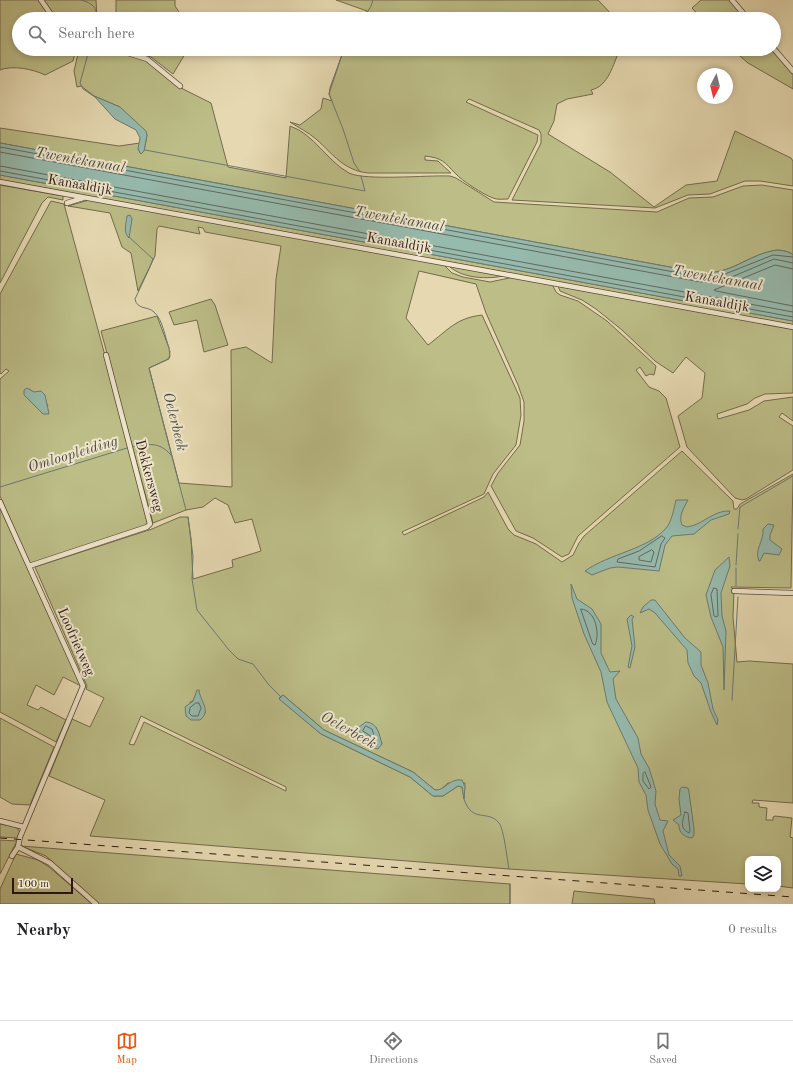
<!DOCTYPE html>
<html lang="en">
<head>
<meta charset="utf-8">
<style>
	:root { --surface:#fff; --page:#f2f2f2; --text:#202124; --muted:#757577; --line:#e0e0e0; --accent:#ea580c }
	body { margin:0; font-family:"Old Standard TT",serif; background:var(--page); color:var(--text) }
	.controls { position:absolute; right:12px; bottom:12px; display:grid; overflow:hidden; border-radius:8px; box-shadow:0 2px 6px #0003 }
	.controls button { width:36px; height:36px; display:grid; place-items:center; padding:0; border:0; border-bottom:1px solid var(--line); background:var(--surface); color:var(--text); font:20px sans-serif }
	.compass { position:absolute; left:697px; top:68px; width:36px; height:36px; border-radius:50%; background:var(--surface); box-shadow:0 2px 6px #0003; rotate:187deg }
	.scale { position:absolute; left:12px; bottom:10px; width:61px; box-sizing:border-box; padding-left:4px; border:2px solid #2c1811; border-top:0; font-size:11px; line-height:14px; white-space:nowrap; color:#2c1811; -webkit-text-stroke:3px #efe6cc; paint-order:stroke }
	.list { margin:0; padding:0; list-style:none }
	h2 { display:flex; justify-content:space-between; align-items:center; height:52px; margin:0; padding:0 16px; font-size:17px }
	h2 small { font-size:13px; font-weight:400; color:var(--muted) }
	.icon { flex:none; width:22px; height:22px; fill:none; stroke:currentColor; stroke-width:2; stroke-linecap:round; stroke-linejoin:round }
	.map { position:relative; flex:none; width:793px; height:904px; overflow:hidden }
	.search { position:absolute; background:var(--surface); box-shadow:0 2px 6px #0003; left:12px; right:12px; top:12px; height:44px; display:flex; align-items:center; gap:10px; box-sizing:border-box; padding:0 14px; border-radius:22px; color:var(--muted); font-size:15px }
	.sheet { height:116px; background:var(--surface) }
	nav { display:flex; justify-content:space-around; align-items:center; box-sizing:border-box; height:56px; border-top:1px solid var(--line); background:var(--surface); font-size:11px; color:var(--muted) }
	nav a { display:grid; justify-items:center; gap:2px }
	nav .on { color:var(--accent) }
	.map>svg:first-child { display:block }
	.green { fill:#bcbd87; stroke:#746a4c; fill-rule:evenodd }
	.water { fill:#96baad; stroke:#6c796f }
	.lines { fill:none; stroke-linecap:round; stroke-linejoin:round }
	.shore { stroke:#61695f; stroke-width:1 }
	.stream { stroke:#6c796f; stroke-width:1 }
	.minor-casing { stroke:#5a4839; stroke-width:6 }
	.minor { stroke:#efe6cc; stroke-width:4.5 }
	.rail { stroke:#2c1811; stroke-width:1; stroke-dasharray:7 7; stroke-linecap:butt }
	.labels { text-anchor:middle; dominant-baseline:central; stroke-width:4; stroke-linejoin:round; paint-order:stroke }
	.street-label { font-size:14px; fill:#2c1811; stroke:#efe6cc }
	.water-label { font-size:15px; font-style:italic; fill:#4c4940; stroke:#efe6cc }
</style>
</head>
<body>
<div class="map">
<svg width="793" height="904" viewBox="0 0 793 904">
	<rect width="100%" height="100%" fill="#e6d9b1"/>
	<filter id="stains"><feTurbulence type="fractalNoise" baseFrequency=".005" numOctaves="4"/><feColorMatrix values="0 0 0 0 .2 0 0 0 0 .09 0 0 0 0 .02 0 0 0 .5 -.17"/></filter>
	<radialGradient id="worn" r=".72"><stop offset=".6" stop-color="#630" stop-opacity="0"/><stop offset="1" stop-color="#630" stop-opacity=".3"/></radialGradient>
	<!-- green -->
	<path class="green" d="M0,0H39L52,19H19V49H76L73,61L45,75C33,69 12,65 0,70Z
		M43,0H96L97,19H55Z
		M116,0H175V6L184,19H131L116,13Z
		M336,0H598L616,19H363L367,11Z
		M701,0H729L746,19H702L692,8Z
		M79,49L112,50L144,58L183,89L211,103L228,167L286,178L290,126C314,134 327,161 349,173C365,181 427,175 450,176L456,178L494,202L657,212L689,198L713,197L743,186L762,185L793,190V255C789,251 778,249 772,251C747,256 731,274 702,273L0,143V128L119,146L140,143L138,149L141,154L144,151L147,135L120,107L94,96L81,86L77,87L74,71Z
		M125,49H188L173,74L151,57Z
		M344,49H620C613,64 609,86 591,90L593,94L567,99L557,104L554,121L548,134L610,172L654,207L686,185L717,181L735,131L791,158L793,161V186L760,181H745L710,194L688,195L655,208L512,200L541,143V134L539,130L469,99L466,102L538,135L537,142L508,199C503,199 497,200 493,198C484,195 461,180 456,174C444,162 443,158 425,156V160L438,161L451,173H368C343,170 334,155 316,139C308,132 299,128 290,122L300,125L321,109L323,98L332,101L329,94L330,88Z
		M732,49H772L793,73V89L748,63Z
		M0,175L793,321V325L0,180Z
		M0,185L63,196V200L48,197L42,203L0,283Z
		M89,200L442,263L452,273L463,277L490,282L514,277L552,284L556,292L560,295L578,301L607,321L656,366L654,375L650,374L646,376L640,367L636,370L649,387L659,391L666,398L680,447L578,536L569,554L562,557L533,538L516,531L491,486L498,473L520,445L524,421V402L518,385L486,313L476,284L419,271L406,318L428,345C448,330 456,318 482,315L516,389L520,398L521,415L516,445L493,474L484,494L402,532L404,535L484,497L488,492L508,529L514,535L536,544L562,562L573,555L579,543L584,536L682,451L733,501L734,509H737L740,504L793,474L791,588L731,587L734,591L733,617L737,662L749,661L793,664V803L753,800L752,803H759V807L767,808L766,820H773V817L775,816L792,818L790,837L793,838V888L778,886V859H748V884L509,869L90,836L105,800L49,776L72,719L90,727L104,698L86,689L87,686L35,567L152,529L180,517H188L191,539L193,579L233,567L232,560L261,551L252,519L235,523L228,505L215,498L203,507L186,510L153,523L101,331L157,316L169,348L170,357L166,360L149,368L179,483L232,487L231,350L246,347L272,363L276,279L281,246L205,232L203,228L198,227L200,234L159,226L157,229L155,256L138,291L131,253L122,247L110,213L68,206ZM198,690L205,712L200,720L190,702L193,701ZM283,695L324,730L413,772L435,790H440L448,783H465L464,798L462,787L458,786L443,796H433L410,777L321,734L279,698ZM141,716L286,787V791L144,722L134,745L129,744ZM376,727L382,744L371,745L365,737L361,735Z
		M51,201L64,204L130,448L148,525L30,564L0,496V379L9,371L6,369L1,374L0,373V294ZM29,389L45,400L48,406L35,405L30,400Z
		M447,264L507,275C489,280 460,279 447,264Z
		M558,286L793,329V393L765,394L755,398L747,404L717,414L718,419L749,410L764,401L793,397V421L782,413L779,417L793,426V470L746,499L742,500L735,498L687,447L678,416L702,398L705,373L686,357L673,373L655,361L622,330L596,309L582,300L560,291Z
		M211,299L215,305L228,345L204,352L197,320L174,325L169,312Z
		M0,508L81,686L63,677L54,695L36,685L27,705L38,710L41,707L66,720L56,742L0,712Z
		M0,718L54,747L30,805L12,804L0,797Z
		M0,824L16,827L20,832L18,838L0,837Z
		M0,840L17,841L0,874Z
		M21,846L510,884V904H99L46,856Z
		M16,854L38,860L49,867L92,904H0V889Z
		M574,891L654,899L655,904H572Z"/>
	<!-- water -->
	<path class="water" d="M94,96L120,107L146,131L147,135L144,151L141,154L138,149L140,138L136,130L115,119Z
		M0,143L702,273C732,274 747,256 772,251C778,249 789,251 793,255V321L0,175Z
		M130,215L132,219L129,238C123,232 126,225 127,216Z
		M27,388L34,392L41,391L45,395L49,414H43L24,395V390Z
		M676,500H688C684,508 678,516 682,525L687,527C703,525 713,510 730,511L729,514L711,520L694,534L672,536L665,545L659,571L618,567L610,568L592,575L585,571C610,553 648,550 667,527C672,520 674,508 676,500Z
		M768,524L774,525L770,535V540L782,549L779,555L764,553L760,561H759C754,549 764,542 763,529Z
		M729,557L730,566L721,593L722,616L726,631L724,690L723,647L711,617L706,595L715,570Z
		M571,584L577,599L592,609L601,624V653L610,672L620,671L613,679L616,699L638,738L641,754L649,768L656,791L655,804L660,820L668,821L663,831L669,855L680,866L682,876H679L678,869L672,864L660,844L648,810L646,795L639,782L638,768L607,702L601,672L584,634L572,598Z
		M651,600H655L685,638L701,652V665L708,683L713,709L718,720L717,725L711,712L701,683L694,676L688,663L687,650L655,613L649,609L640,613L643,607Z
		M631,615L634,617L632,619L635,647L630,668L628,667L632,646L627,619Z
		M197,690H199C200,701 212,711 200,720H191L186,716L185,707L193,701Z
		M283,695L324,730L413,772L435,790C445,791 449,778 462,780L465,787L464,799L462,787L458,786L443,796H433L410,777L321,734L279,699Z
		M366,722C378,723 379,734 382,744L378,749L374,748L365,737L359,732V727Z
		M682,787L688,788L689,792L694,829V835L692,838C684,837 679,833 679,825L673,820L681,815L679,799L680,789Z"/>
	<g class="lines">
		<!-- shore -->
		<path class="shore" d="M0,147L701,277L725,274L773,255L793,257
			M0,152L701,282L717,281L727,279L774,259L793,263
			M0,166L793,312
			M0,171L793,317
			M793,269L775,265L714,290L716,291L793,306
			M662,536L665,538L661,544L655,567L617,562L618,559L639,551Z
			M652,550L654,552L651,562L639,560V557Z
			M714,588L717,589L718,616L716,617L714,616L711,595Z
			M581,609C596,610 600,634 595,645L593,644Z
			M196,703H199L201,708L198,716H192L189,713L190,708Z
			M366,726L372,729L375,739L363,731Z
			M645,772L651,787L649,789L643,781V774Z
			M685,812L688,813L690,831L689,833C679,828 683,820 685,812Z"/>
		<!-- stream -->
		<path class="stream" d="M81,0C92,3 98,7 96,19
			M363,19L371,6L373,0
			M344,49L329,94L343,129L354,163L360,172
			M89,50L80,83L83,89L95,97
			M145,150L365,191L361,176
			M129,237L153,259L150,267L135,299C137,310 148,306 154,312C163,320 165,337 169,348
			M170,351L169,359L149,368L186,510
			M132,447C148,444 159,441 171,455
			M0,487L127,448
			M188,517L193,556L192,579L197,610L229,650L238,659L253,664L269,685L281,697
			M738,529L740,507L793,476
			M736,565L738,534
			M736,586V568
			M732,700L738,597
			M464,799C472,824 488,809 499,823C504,829 507,859 509,869
			M510,904V884"/>
		<defs>
			<path id="minor" d="M41,0L54,19
				M732,0L748,19
				M115,49L147,59L180,86
				M774,49L793,71
				M0,182L793,327
				M67,203L83,198
				M0,502L83,686L20,837L18,847
				M29,566L147,527L150,524L106,355
				M734,591L793,593
				M0,821L24,827
				M18,847L50,863L96,904
				M12,856L18,847"/>
		</defs>
		<!-- minor casing -->
		<use href="#minor" class="minor-casing"/>
		<!-- minor -->
		<use href="#minor" class="minor"/>
		<!-- rail -->
		<path class="rail" d="M0,838L793,897"/>
	</g>
	<g class="labels">
		<!-- street labels -->
		<g class="street-label">
			<text transform="translate(80 185) rotate(10)">Kanaaldijk</text>
			<text transform="translate(399 243) rotate(10)">Kanaaldijk</text>
			<text transform="translate(717 302) rotate(10)">Kanaaldijk</text>
			<text transform="translate(149 476) rotate(75)">Dekkersweg</text>
			<text transform="translate(76 642) rotate(66)">Loofrietweg</text>
		</g>
		<!-- water labels -->
		<g class="water-label">
			<text transform="translate(80 161) rotate(10)">Twentekanaal</text>
			<text transform="translate(399 220) rotate(10)">Twentekanaal</text>
			<text transform="translate(717 279) rotate(10)">Twentekanaal</text>
			<text transform="translate(174 422) rotate(76)">Oelerbeek</text>
			<text transform="translate(73 455) rotate(-17)">Omloopleiding</text>
			<text transform="translate(348 731) rotate(29)">Oelerbeek</text>
		</g>
	</g>
	<rect width="100%" height="100%" filter="url(#stains)"/>
	<rect width="100%" height="100%" fill="url(#worn)"/>
</svg>
<div class="controls">
<button><svg class="icon" aria-label="layers" viewBox="0 0 24 24"><path d="M12 4l9 5-9 5-9-5zM3 14l9 5 9-5"/></svg></button>
</div>
<svg class="compass" viewBox="-18 -18 36 36"><path d="M0-13l5 13h-10z" fill="#e53935"/><path d="M0 13l5-13h-10z" fill="#757577"/></svg>
<div class="scale">100 m</div>
<div class="search"><svg class="icon" aria-label="search" viewBox="0 0 24 24"><circle cx="10" cy="10" r="6"/><path d="M15 15l6 6"/></svg>Search here</div>
</div>
<section class="sheet">
<h2>Nearby<small>0 results</small></h2>
<ul class="list">
</ul>
</section>
<nav>
<a class="on"><svg class="icon" aria-label="map" viewBox="0 0 24 24"><path d="M3 6l6-2 6 2 6-2v14l-6 2-6-2-6 2zM9 4v14M15 6v14"/></svg>Map</a>
<a><svg class="icon" aria-label="directions" viewBox="0 0 24 24"><path d="M12 3l9 9-9 9-9-9zM9 14v-3h6M13 9l2 2-2 2"/></svg>Directions</a>
<a><svg class="icon" aria-label="saved" viewBox="0 0 24 24"><path d="M7 4h10v16l-5-4-5 4z"/></svg>Saved</a>
</nav>
</body>
</html>
